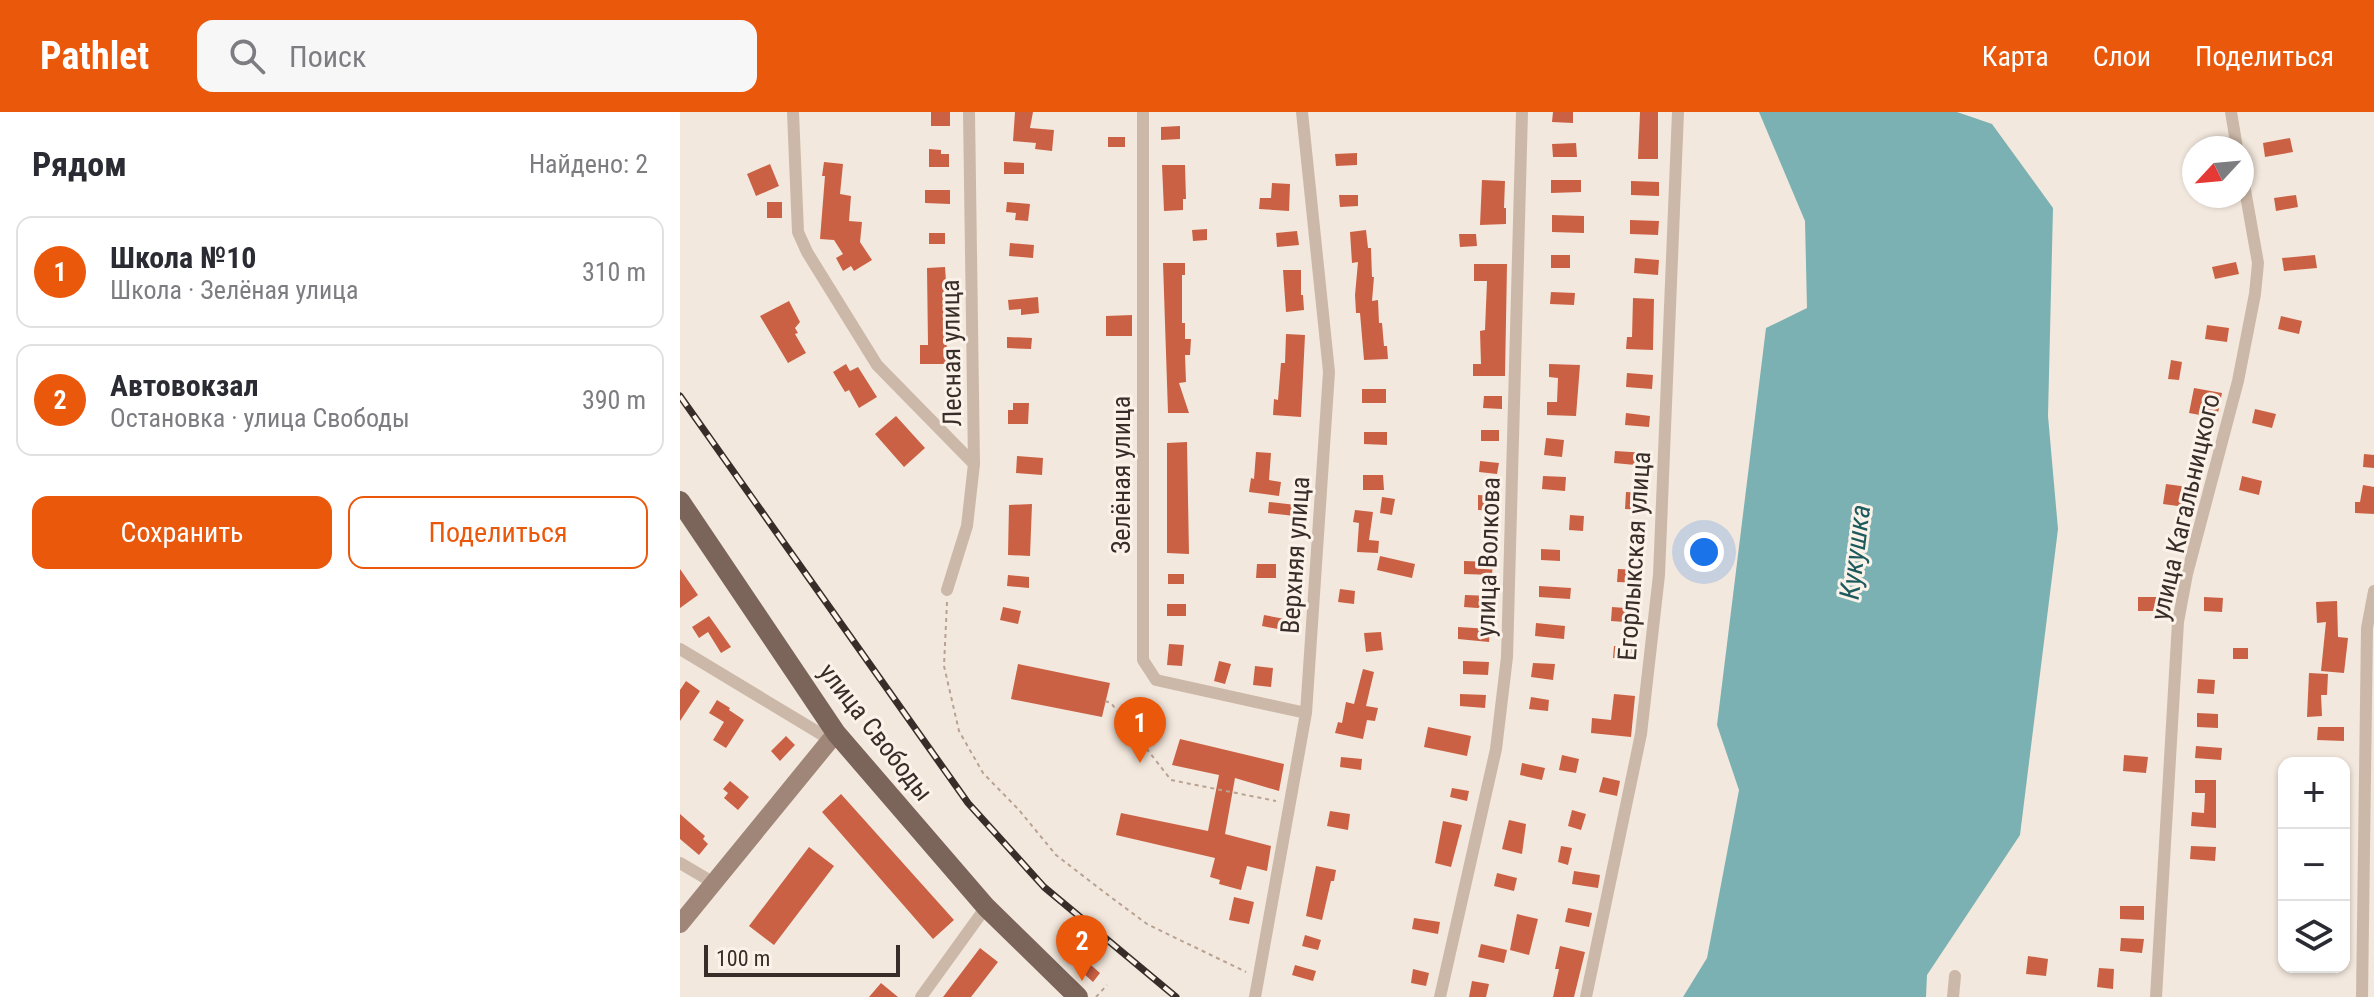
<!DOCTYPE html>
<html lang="ru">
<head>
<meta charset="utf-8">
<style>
	:root { --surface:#fff; --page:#f7f7f7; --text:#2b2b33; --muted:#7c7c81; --line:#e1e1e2; --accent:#ea580c }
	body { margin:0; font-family:"Roboto Condensed",sans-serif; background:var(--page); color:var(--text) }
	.controls { position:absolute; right:24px; bottom:24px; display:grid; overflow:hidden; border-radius:16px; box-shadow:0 2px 6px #0004 }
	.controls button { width:72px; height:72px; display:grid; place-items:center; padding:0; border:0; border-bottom:2px solid var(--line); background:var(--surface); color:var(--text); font:40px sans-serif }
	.compass { position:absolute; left:1502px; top:24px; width:72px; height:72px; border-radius:50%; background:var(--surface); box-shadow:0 2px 6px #0004; rotate:244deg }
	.scale { position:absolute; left:24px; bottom:20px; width:196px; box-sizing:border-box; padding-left:8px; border:4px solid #392d29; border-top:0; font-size:22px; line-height:28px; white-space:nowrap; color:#392d29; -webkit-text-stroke:6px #fbf2ea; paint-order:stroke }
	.you { position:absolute; left:1024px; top:440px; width:28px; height:28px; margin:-20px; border:6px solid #fff; border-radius:50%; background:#1a73e8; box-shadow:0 0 0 12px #1a73e833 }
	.badge { display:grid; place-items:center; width:52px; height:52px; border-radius:50%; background:var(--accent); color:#fff; font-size:26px; font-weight:700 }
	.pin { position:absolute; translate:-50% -66px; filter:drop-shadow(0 2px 4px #0008) }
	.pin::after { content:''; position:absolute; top:42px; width:28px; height:24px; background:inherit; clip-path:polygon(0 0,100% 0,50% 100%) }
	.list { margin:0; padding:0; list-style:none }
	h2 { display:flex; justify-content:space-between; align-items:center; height:104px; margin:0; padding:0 32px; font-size:34px }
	h2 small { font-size:26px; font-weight:400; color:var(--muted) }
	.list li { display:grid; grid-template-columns:52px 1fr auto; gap:24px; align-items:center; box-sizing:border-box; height:112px; margin:0 16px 16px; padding:0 16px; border:2px solid var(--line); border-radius:16px }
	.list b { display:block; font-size:30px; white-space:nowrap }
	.list p { margin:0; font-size:26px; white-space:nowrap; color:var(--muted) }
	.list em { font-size:26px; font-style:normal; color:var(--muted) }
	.actions { display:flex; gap:16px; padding:24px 32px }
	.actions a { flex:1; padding:18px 0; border:2px solid var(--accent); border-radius:16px; text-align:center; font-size:28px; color:var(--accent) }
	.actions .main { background:var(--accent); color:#fff }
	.icon { flex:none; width:44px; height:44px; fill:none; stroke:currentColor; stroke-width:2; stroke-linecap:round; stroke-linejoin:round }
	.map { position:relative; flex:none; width:1694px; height:885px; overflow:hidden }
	header { display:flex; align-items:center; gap:48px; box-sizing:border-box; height:112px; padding:0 40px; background:var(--accent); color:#fff }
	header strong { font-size:38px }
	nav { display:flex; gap:44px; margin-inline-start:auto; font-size:28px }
	.search { width:560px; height:72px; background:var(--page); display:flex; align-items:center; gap:20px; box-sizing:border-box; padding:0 28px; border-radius:16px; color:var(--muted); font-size:30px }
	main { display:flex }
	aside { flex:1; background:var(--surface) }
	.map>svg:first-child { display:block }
	.water { fill:#7bb1b2 }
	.building { fill:#cb6144 }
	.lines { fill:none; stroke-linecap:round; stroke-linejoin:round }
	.path { stroke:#b8a292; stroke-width:2; stroke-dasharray:4 4; stroke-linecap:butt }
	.minor { stroke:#ccb8a8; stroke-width:12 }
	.secondary { stroke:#a08679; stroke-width:18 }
	.primary { stroke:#7b6459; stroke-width:20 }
	.rail-casing { stroke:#392d29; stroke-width:7 }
	.rail { stroke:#fbf2ea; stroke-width:4; stroke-dasharray:12; stroke-linecap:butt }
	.labels { text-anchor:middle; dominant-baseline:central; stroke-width:6; stroke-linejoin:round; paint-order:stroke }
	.street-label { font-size:26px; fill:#392d29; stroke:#fbf2ea }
	.water-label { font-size:28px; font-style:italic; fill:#1c5a5c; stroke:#fbf2ea }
</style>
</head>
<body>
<header>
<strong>Pathlet</strong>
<div class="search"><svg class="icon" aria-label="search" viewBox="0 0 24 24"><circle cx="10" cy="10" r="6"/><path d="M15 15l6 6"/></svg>Поиск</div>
<nav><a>Карта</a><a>Слои</a><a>Поделиться</a></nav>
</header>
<main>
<aside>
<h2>Рядом<small>Найдено: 2</small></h2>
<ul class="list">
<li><span class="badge">1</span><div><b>Школа №10</b><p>Школа · Зелёная улица</p></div><em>310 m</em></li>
<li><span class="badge">2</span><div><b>Автовокзал</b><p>Остановка · улица Свободы</p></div><em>390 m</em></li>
</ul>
<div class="actions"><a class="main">Сохранить</a><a>Поделиться</a></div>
</aside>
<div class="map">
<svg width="1694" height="885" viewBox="0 0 1694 885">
	<rect width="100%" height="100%" fill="#f3e8dd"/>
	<!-- water -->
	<path class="water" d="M1079,0H1277L1312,12L1373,96L1368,304L1378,417L1340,723L1247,863L1246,885H1003L1027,846L1059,678L1037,613L1086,216L1127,196L1125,109Z"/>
	<!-- building -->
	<path class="building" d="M251,0H270V14H251Z
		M335,0H353L350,16L374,18L372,39L355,37L356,31L333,29Z
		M873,0H893V11L872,10Z
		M960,0H978V47H958Z
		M500,14V27L481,28V15Z
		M428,25H445V35H428Z
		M1610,26L1613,40L1585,45L1583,31Z
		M896,31L897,45H873L872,32Z
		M249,37L261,38V42H269V55H249Z
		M677,41V53L656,54L655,42Z
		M144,50L163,52L160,82L171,84L169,109L182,110L180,130L192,148L174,159L171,154L163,159L156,146L163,142L154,128L140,127L145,64H142Z
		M324,50L344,51V62H324Z
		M90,52L99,74L76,84L67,62Z
		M482,53H505L506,87H503V98L484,99Z
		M802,68L825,69L824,96H826V112L800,113Z
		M871,68H901V80L871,81Z
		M951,69L979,70V84L951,83Z
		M592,71L610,72L609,99L579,97L580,86H591Z
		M245,78H270V92L245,91Z
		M659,83H678V94L660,95Z
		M1616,83L1618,95L1596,99L1594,86Z
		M87,90H102V106H87Z
		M327,90L350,92L348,109L335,108L336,101L326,100Z
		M872,103L904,104V121L872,120Z
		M950,108L979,109L978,123L950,122Z
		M527,117V128L513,129L512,118Z
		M686,118L688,136H691L692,165H694L692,189L698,188L699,211H702L704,234H707L708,247L684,248L680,201H676L675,183L678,150L672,151L670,120Z
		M617,119L619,133L597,135L596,121Z
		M249,121H265V132H249Z
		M779,122H796L797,134L780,135Z
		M330,131L354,133L353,146L329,144Z
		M871,143H890V156H871Z
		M1635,143L1637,156L1604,159L1602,146Z
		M955,146L979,148L978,163L954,161Z
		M1556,150L1559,162L1535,167L1532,155Z
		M483,151H505V163H502V211H505V227H511L510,243H505L506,270L499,271L509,301H488Z
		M794,152H827L825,264H793V252H801L800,219L805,218L807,169H794Z
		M265,155L267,184H270L269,202H266L267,252H240V233H248L247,156Z
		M603,158H621V183H623L624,198L606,200Z
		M871,180L895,181L894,193L870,192Z
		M358,185L359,201L341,203V197L329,198L328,188Z
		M953,186L974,187L973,238L946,237L947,225H952Z
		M109,189L120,210L115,216L118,221L115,222L126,241L108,251L80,204Z
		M452,203V224H426V204Z
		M1601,204L1622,209L1619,222L1598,217Z
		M1527,213L1549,216L1547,230L1525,227Z
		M606,222L625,223L621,305L593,303L594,287L598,288L601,251H605Z
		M327,225L352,226L351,237L327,236Z
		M1491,248L1502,250L1499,268L1488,267Z
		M166,252L170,259L178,255L197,285L179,296L169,278L165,280L153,260Z
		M869,252L900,253L896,304L867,303V290H877L878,266L869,265Z
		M947,261L973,263L972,277L946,275Z
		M1514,276L1542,281L1537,306L1509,301Z
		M682,277H706V291H682Z
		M804,284H822V297L803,296Z
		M333,291H349L348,312H328V298H333Z
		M1575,297L1596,302L1592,316L1572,311Z
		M946,301L970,304L969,315L945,313Z
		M216,304L245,336L224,355L195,322Z
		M801,318H819V329H801Z
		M684,320H707V333L684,332Z
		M866,326L884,328L882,345L864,343Z
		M507,330L509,442L487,441V331Z
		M935,339L967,341L966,354L934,351Z
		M576,340L591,341L589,368L601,370L599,384L569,380L571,366L574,367Z
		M1684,342L1694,343V356L1683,355Z
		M337,344L363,346L362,363L336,361Z
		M800,349L819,351L817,362L799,360Z
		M683,363H703L704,378H683Z
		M863,364L886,365L885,379L862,377Z
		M1562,364L1582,369L1579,383L1559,378Z
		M1486,372L1508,375L1505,395L1483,392Z
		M1683,373L1694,375V402L1675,401V390H1680Z
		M946,380L965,381L964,398L945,397Z
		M798,383L818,384L817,399L798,398Z
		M702,385L715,387L712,403L700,401Z
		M589,390L616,393L615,404L588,401Z
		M352,392L350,444L328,443L329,393Z
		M675,398L693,400L689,428L699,429L698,441L677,440L679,411L673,410Z
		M890,403L904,404L903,419L889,418Z
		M861,437L880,438V449L861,448Z
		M700,444L735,452L732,466L697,458Z
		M784,449L813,450L812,463L784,462Z
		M577,452H596V466H576Z
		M0,457L18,483L0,496Z
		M938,457L962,458L961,471L937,470Z
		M488,462H504V472H488Z
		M328,463L349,465V476L327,474Z
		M859,474L891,476L890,487L859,485Z
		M660,477L675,479L674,492L658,490Z
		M785,483L811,484V497L784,495Z
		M1458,485H1479L1480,499H1458Z
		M1524,485L1543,486L1542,500L1524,499Z
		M1657,489L1658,525L1668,526L1664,561L1641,559L1646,510L1637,511L1636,490Z
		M487,492H506V504H487Z
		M323,495L341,499L338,512L320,508Z
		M932,495L959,497V511L931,509Z
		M584,503L605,507L603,518L582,514Z
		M29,504L51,535L41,541L28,520L19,526L12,515Z
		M856,511L885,514L884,527L855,524Z
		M778,515L810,517L809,530L778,527Z
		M701,520L703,538L686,540L684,521Z
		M489,532L504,533L502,554L487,553Z
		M934,534L957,536V547L933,546Z
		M1553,536H1568V547H1553Z
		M539,549L551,552L545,572L534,569Z
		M783,549L809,550L808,563L783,562Z
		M853,551L875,552L873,568L851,565Z
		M338,552L430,571L422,605L331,587Z
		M575,554L593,556L591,575L573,573Z
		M683,557L694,560L686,594L698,596L695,609L687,608L683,627L655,621L658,610L662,611L666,590L674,592Z
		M1629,561L1648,562L1647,583H1641L1642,604L1627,605Z
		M1518,567L1535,568L1534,582L1517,581Z
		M6,569L20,579L0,609V578Z
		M780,582L806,583L805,596L780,594Z
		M934,582L955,584L951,625L911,621L912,606L931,608Z
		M851,585L869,588L868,599L849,597Z
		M37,588L50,596L49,598L64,608L46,636L33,628L44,610L29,601Z
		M1517,601L1538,602V616L1517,615Z
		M748,615L791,624L787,644L744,635Z
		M1638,615H1664V629L1637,628Z
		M106,624L115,633L100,649L91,639Z
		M500,627L604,652L599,679L555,666L545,722L591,734L587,759L567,754L561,778L539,772L540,768L530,765L535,746L436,723L441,701L528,719L539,663L492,653Z
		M1516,634L1542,636L1541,648L1515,646Z
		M882,643L899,647L896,661L879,658Z
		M1444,643L1468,645L1466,661L1443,659Z
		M661,645L682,647L681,658L660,655Z
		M842,651L865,656L862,668L840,663Z
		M923,665L940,669L937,684L919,680Z
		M1515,668H1536V716L1511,714L1512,700L1524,701L1525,681H1515Z
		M50,669L69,685L58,698L44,686L48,681L43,677Z
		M772,676L789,679L787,689L770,685Z
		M161,682L274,808L253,827L142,700Z
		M892,698L906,702L901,718L888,714Z
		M650,699L670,702L668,718L647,714Z
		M0,702L25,724L23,727L28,732L19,743L0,727Z
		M829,708L846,712L842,742L822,737Z
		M763,709L782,713L771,755L755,751Z
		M881,734L892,736L888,753L878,750Z
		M1511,734L1536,735L1535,749L1510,747Z
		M129,735L154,754L94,833L69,814Z
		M636,754L656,758L654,769H651L642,808L626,804Z
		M894,759L920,763L918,776L892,772Z
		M817,761L837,766L834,779L814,774Z
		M554,785L574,790L569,812L549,808Z
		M1440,794H1464V808L1440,807Z
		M888,796L912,801L909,815L885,810Z
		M837,802L858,807L849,843L830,838Z
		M734,806L760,810L758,822L732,817Z
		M625,823L641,828L638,838L622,834Z
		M1441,826L1464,827L1462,841L1440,839Z
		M801,832L827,838L824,851L798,845Z
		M389,834L420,861L413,870L382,842Z
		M880,834L905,840L894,885H873L879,857H875Z
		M300,836L318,850L291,885H263Z
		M1348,844L1368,847L1366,864L1346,862Z
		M615,853L636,859L633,869L612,863Z
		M1419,856L1434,857L1433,877L1417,875Z
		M733,857L749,861L746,874L731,871Z
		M792,869L809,872L806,885H789Z
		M201,871L218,885H189Z"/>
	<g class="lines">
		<!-- path -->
		<path class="path" d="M267,490L264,554L279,619L303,661L339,698L376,743L424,780L467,812L566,860
			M425,589L431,591L491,668L596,689
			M416,885L427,873"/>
		<!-- minor -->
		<path class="minor" d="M113,0L118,120L127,140L197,253L294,352
			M463,0V548L476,568L626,601
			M1551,0L1557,36
			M267,478L287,414L294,352L289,0
			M0,537L151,628
			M0,751L34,771
			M241,885L306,795
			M575,885L626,601L649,260L622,0
			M760,885L816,637L827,545L842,0
			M906,885L961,622L979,463L998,0
			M1273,885L1275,864
			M1476,885L1498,510L1507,462L1558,269L1575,182L1578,151L1562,61
			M1682,885L1687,516L1694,479"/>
		<!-- secondary -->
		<path class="secondary" d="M0,812L156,621"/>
		<!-- primary -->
		<path class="primary" d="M0,389L156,621L306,795L398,885"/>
		<defs>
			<path id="rail" d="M0,284L288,691L364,775L496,885"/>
		</defs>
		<!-- rail casing -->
		<use href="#rail" class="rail-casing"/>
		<!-- rail -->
		<use href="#rail" class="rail"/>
	</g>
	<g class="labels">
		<!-- street labels -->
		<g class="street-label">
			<text transform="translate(271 241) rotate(-91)">Лесная улица</text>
			<text transform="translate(441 363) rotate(-90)">Зелёная улица</text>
			<text transform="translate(1505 395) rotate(-77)">улица Кагальницкого</text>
			<text transform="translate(615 443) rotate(-86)">Верхняя улица</text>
			<text transform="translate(954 444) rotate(-86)">Егорлыкская улица</text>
			<text transform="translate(808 445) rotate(-88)">улица Волкова</text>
			<text transform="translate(196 620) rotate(52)">улица Свободы</text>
		</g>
		<!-- water labels -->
		<g class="water-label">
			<text transform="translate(1175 440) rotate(-83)">Кукушка</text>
		</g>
	</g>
</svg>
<div class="controls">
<button>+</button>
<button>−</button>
<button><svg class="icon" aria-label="layers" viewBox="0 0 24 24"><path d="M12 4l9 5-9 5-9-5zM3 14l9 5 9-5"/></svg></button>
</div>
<svg class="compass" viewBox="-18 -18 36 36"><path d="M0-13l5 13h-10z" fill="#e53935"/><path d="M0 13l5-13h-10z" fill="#7c7c81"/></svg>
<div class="scale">100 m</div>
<div class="you"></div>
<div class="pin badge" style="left:460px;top:651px">1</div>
<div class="pin badge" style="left:402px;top:869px">2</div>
</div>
</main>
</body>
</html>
